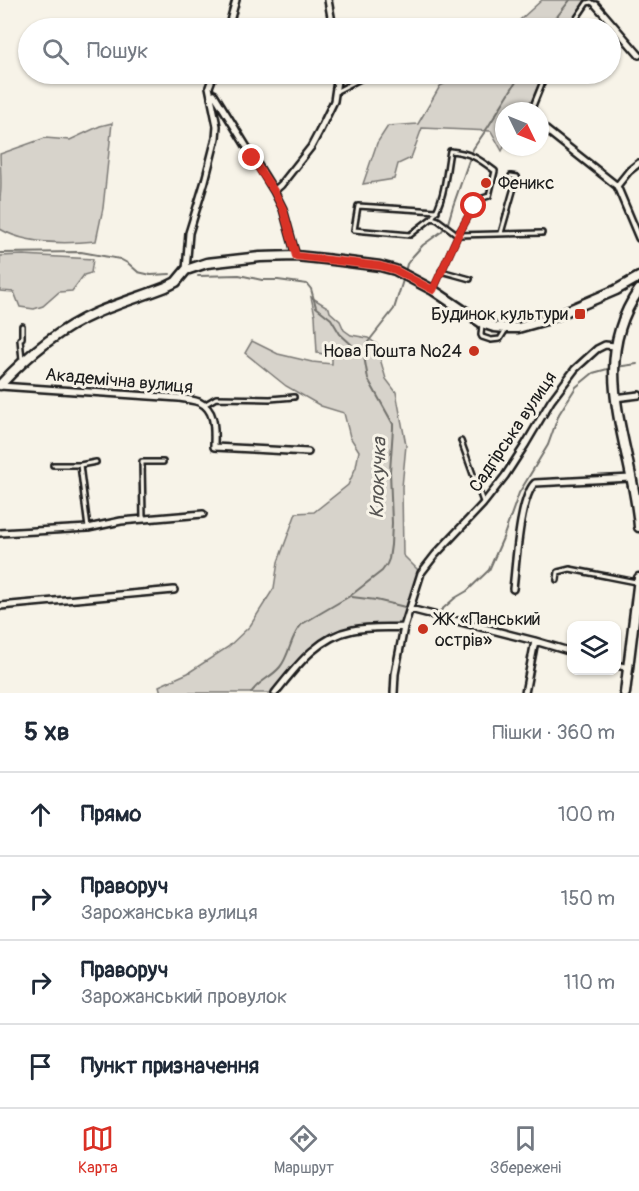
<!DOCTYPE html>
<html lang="uk">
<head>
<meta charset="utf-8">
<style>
	:root { --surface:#fff; --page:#f6f6f7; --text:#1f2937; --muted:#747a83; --line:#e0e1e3; --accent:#d93025 }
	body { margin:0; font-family:Pangolin,sans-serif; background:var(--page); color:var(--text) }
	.controls { position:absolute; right:18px; bottom:18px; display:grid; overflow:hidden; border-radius:12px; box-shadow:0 2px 4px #0004 }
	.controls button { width:54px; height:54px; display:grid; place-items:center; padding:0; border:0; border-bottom:2px solid var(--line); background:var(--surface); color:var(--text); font:30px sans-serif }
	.compass { position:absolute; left:495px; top:102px; width:54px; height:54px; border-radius:50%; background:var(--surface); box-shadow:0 2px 4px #0004; rotate:133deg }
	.stop { position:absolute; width:18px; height:18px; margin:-14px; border:4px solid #d93025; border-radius:50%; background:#fff }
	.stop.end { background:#d93025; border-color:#fff; box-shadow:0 2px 6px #0008 }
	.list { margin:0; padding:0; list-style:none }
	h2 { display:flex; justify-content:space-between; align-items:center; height:78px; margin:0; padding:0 24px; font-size:26px }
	h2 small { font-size:20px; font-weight:400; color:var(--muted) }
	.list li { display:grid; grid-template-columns:39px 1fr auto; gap:18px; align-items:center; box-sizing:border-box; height:84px; padding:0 24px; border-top:2px solid var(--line) }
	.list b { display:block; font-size:22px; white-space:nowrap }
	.list p { margin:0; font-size:20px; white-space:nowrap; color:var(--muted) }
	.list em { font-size:20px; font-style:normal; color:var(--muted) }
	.icon { flex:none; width:33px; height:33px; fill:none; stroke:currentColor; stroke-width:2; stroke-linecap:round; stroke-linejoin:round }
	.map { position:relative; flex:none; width:639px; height:693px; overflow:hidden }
	.search { position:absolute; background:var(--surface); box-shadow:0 2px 4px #0004; left:18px; right:18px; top:18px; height:66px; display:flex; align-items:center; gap:15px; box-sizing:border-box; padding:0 21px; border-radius:33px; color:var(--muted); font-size:22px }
	.sheet { height:414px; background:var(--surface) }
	nav { display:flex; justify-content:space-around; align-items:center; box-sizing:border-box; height:84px; border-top:2px solid var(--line); background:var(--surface); font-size:16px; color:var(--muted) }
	nav a { display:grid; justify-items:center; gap:3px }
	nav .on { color:var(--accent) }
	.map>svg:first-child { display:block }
	.green { fill:#d7d3cb; stroke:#7a7874; stroke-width:1.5 }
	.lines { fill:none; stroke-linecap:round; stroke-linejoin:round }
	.stream { stroke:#72716c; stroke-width:2 }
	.lane-casing { stroke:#1c1c1c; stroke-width:8 }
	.street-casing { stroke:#1c1c1c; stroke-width:10 }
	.secondary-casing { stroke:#1c1c1c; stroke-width:13 }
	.lane { stroke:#f7f3e8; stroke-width:3 }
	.street { stroke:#f7f3e8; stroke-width:5 }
	.secondary { stroke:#f7f3e8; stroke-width:8 }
	.route { stroke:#d93025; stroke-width:8 }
	.poi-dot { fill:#c8321e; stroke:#f7f3e8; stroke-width:2 }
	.labels { text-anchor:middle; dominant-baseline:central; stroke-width:6; stroke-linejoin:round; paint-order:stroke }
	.poi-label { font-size:18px; fill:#1c1c1c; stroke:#f7f3e8; text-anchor:start }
	.street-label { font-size:18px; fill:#1c1c1c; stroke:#f7f3e8 }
	.water-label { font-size:20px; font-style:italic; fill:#565452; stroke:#f7f3e8 }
</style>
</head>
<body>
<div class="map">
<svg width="639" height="693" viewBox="0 0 639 693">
	<rect width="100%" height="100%" fill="#f7f3e8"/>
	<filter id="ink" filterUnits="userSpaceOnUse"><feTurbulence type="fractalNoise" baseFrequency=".0167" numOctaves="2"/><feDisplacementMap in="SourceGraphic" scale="12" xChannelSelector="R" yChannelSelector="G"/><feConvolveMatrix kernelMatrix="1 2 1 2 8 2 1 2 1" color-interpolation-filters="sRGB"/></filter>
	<g filter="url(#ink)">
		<!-- green -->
		<path class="green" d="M542,0H591L574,21L570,28H511Z
			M463,74H547L527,111H504V147L502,151L491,131L422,128L411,158L398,164L394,179L363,184L377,143L388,126L418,124L440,86Z
			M112,123L103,208L96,241C66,244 27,245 0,229V196C2,189 0,164 0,154L45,138L70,140L100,126Z
			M23,255L93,259L91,273L84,275L72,291L59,292L43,306L34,309L20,307L14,292L0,291V256Z
			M311,297L329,308L330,312L340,321L344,330L351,335L368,338L382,348L381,362L386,379L396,392L406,445L402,487L403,555L421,573L405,628C388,629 370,628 354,631C318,637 298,667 276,693H161L159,686L188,673L228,647L250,626L274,588L278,562L296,513L314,512L348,485L356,467L359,451L350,437L344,413L321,406L286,386L245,353L252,341L278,354L312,362L332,364V355L317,353L315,315Z"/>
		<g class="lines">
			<!-- stream -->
			<path class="stream" d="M548,28L570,0
				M0,253L81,252L120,259L129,264L138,272L151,275L170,274
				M405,272L407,264L413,256L423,245L441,232L448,223L453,206L473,149L488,127L521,74
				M198,276L239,275L262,280H278L307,284L311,289L316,307L331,319L340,334L364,356
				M616,367L637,364
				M352,597L376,600L405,607
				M422,609L438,613L455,598L467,591L489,570L503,538L519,493L548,445L559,414L576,387L593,373L611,368
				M251,693C258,681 271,678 280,667C290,655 290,636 302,624L350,596L382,571L387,564L389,559L391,545L392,523L390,471L393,428V424L368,379L364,356L368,342L394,309L404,277"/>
			<defs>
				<path id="lane" d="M570,28L587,3L591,2L596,5
					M337,91L370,74
					M531,111L546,74
					M432,218L410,235L354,230L358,206L437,211
					M501,233L517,177L511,176
					M441,271L470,279
					M434,288L458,235L474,206L483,198L489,196L495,171C478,158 471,153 450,151C446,172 445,200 432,218L438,220L458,235L542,233
					M482,324L481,335L482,337L491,340L500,339L505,331
					M22,326V338L20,339L22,360
					M204,405L216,398L270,399L294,397
					M461,441L483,502
					M53,465H80L96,462
					M80,465L88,528
					M143,519L142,462H163
					M557,580L558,572L570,569L636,582"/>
				<path id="street" d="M328,0L333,28
					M596,5L639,55
					M228,28L236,0
					M214,94L274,191L283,209L296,256
					M540,125L617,186L639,238
					M617,186L629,171L639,163
					M274,191L281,185L311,147L319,132L334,101L338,74
					M186,270L189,233L205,181L216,138L217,126L209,87L214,74
					M0,386L179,398C186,399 193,400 199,402C217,410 214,432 214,447L308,452
					M615,398L639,395
					M0,533L88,528L121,521L203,514
					M513,589C516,566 519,498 535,483L631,478
					M0,606L174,590
					M410,609L535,641
					M616,665L629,668
					M275,693C296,667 317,637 353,630C369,627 388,628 404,627
					M394,693L395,674L404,627L421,573L435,555L483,504L505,476L525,445L551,401L575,369L597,349L605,345L615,346
					M525,693L535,641L572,652"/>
				<path id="secondary" d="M639,290C586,366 633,446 639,527
					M0,385C27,356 59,329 96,313C119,303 143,296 166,287L176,282L186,270L207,263L260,257L296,256L325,259L380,266L395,270L433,290L482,323L494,327L506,328H518L546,320L616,290L639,277
					M625,693L639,578"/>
			</defs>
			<!-- lane casing -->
			<use href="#lane" class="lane-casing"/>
			<!-- street casing -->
			<use href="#street" class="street-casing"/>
			<!-- secondary casing -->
			<use href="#secondary" class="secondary-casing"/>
			<!-- lane -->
			<use href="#lane" class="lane"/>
			<!-- street -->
			<use href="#street" class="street"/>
			<!-- secondary -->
			<use href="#secondary" class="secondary"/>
		</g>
	</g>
	<g class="lines" filter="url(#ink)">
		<!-- route -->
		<path class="route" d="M252,158L274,191L283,209L296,256L380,266L395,270L433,290L458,235L474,206"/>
	</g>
	<!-- markers -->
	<g class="poi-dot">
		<circle cx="486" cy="183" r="6"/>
		<rect x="574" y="308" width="12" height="12" rx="3"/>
		<circle cx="474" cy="351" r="6"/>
		<circle cx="423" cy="629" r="6"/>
	</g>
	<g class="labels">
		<!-- poi labels -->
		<g class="poi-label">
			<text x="498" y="183">Феникс</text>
			<text x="568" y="314" text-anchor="end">Будинок культури</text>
			<text x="462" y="351" text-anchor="end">Нова Пошта №24</text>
			<text x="435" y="619">ЖК «Панський<tspan x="435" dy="21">острів»</tspan></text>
		</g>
		<!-- street labels -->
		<g class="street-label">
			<text transform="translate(119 381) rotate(5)">Академічна вулиця</text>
			<text transform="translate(513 432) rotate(-56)">Садгірська вулиця</text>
		</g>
		<!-- water labels -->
		<g class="water-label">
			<text transform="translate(378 478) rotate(-88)">Клокучка</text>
		</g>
	</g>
</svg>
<div class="controls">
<button><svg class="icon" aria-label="layers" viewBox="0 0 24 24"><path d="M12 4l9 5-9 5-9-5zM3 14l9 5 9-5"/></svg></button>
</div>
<svg class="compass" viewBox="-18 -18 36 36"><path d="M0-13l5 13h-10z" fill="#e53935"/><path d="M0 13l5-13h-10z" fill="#747a83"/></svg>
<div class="stop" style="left:474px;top:206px"></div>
<div class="stop end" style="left:252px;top:158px"></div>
<div class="search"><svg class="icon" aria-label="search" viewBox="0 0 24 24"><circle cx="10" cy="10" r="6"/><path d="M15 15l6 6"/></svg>Пошук</div>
</div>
<section class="sheet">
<h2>5 хв<small>Пішки · 360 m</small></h2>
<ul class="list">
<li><svg class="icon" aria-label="ahead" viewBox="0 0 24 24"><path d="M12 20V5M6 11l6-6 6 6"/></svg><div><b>Прямо</b></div><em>100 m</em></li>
<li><svg class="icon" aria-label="right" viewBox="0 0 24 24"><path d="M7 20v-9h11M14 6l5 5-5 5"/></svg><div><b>Праворуч</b><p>Зарожанська вулиця</p></div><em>150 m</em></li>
<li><svg class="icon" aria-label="right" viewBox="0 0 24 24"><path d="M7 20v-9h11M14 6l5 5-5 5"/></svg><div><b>Праворуч</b><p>Зарожанський провулок</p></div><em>110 m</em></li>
<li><svg class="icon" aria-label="arrive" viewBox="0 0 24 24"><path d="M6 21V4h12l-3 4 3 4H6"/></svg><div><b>Пункт призначення</b></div></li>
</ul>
</section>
<nav>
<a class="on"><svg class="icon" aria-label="map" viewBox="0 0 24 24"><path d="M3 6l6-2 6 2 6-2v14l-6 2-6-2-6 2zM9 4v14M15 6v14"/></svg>Карта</a>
<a><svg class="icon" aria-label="directions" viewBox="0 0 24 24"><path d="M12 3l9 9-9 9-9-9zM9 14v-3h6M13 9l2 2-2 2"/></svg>Маршрут</a>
<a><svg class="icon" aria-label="saved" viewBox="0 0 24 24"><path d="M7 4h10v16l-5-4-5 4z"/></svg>Збережені</a>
</nav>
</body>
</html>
